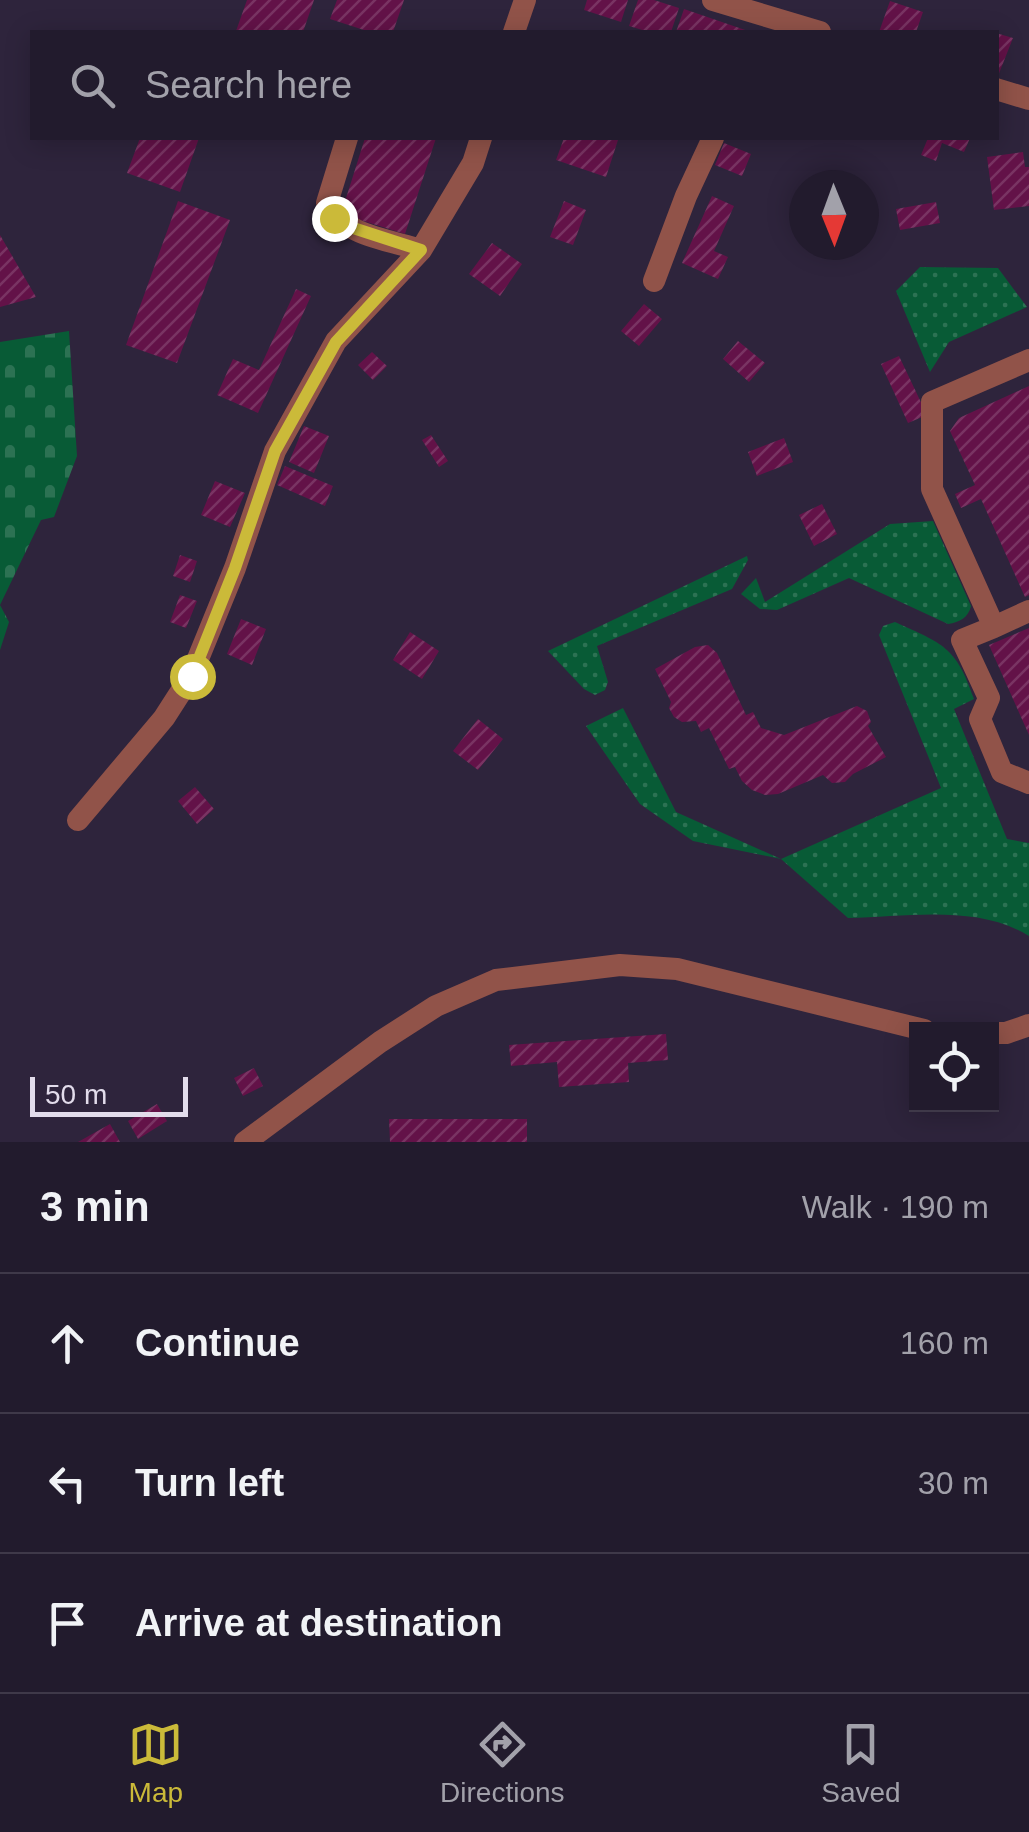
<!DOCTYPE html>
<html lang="en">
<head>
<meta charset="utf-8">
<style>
	:root { --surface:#221b2d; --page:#2e2839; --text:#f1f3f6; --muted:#a2a1aa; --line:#3f3949; --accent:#cbba39 }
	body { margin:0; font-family:Arial,sans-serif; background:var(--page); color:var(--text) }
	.controls { position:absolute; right:30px; bottom:30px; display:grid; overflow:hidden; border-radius:0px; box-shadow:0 5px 25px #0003 }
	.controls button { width:90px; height:90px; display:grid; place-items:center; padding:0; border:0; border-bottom:2px solid var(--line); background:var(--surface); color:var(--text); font:50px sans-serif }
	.compass { position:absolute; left:789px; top:170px; width:90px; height:90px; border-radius:50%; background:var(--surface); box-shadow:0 5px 25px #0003; rotate:179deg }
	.scale { position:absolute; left:30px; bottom:25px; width:158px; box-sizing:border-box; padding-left:10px; border:5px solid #e2dceb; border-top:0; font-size:28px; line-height:35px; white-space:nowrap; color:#e2dceb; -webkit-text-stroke:8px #2e243c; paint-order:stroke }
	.stop { position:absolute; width:30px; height:30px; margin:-22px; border:8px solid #cbba39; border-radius:50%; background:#fff }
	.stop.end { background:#cbba39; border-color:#fff; box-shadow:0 2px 10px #0008 }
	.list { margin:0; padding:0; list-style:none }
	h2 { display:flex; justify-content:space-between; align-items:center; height:130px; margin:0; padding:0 40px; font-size:42px }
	h2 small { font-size:32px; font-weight:400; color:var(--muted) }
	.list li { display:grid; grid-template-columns:65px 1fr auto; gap:30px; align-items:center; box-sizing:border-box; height:140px; padding:0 40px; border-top:2px solid var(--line) }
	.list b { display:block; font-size:38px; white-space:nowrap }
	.list em { font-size:32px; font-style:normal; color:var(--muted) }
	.icon { flex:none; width:55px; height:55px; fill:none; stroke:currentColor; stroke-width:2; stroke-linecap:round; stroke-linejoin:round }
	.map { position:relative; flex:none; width:1029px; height:1142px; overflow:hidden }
	.search { position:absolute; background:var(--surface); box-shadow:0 5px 25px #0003; left:30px; right:30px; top:30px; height:110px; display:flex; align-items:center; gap:25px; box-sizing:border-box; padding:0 35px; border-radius:0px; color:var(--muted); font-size:38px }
	.sheet { height:550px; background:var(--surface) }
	nav { display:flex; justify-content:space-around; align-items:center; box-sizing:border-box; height:140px; border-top:2px solid var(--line); background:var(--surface); font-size:28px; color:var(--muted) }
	nav a { display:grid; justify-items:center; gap:5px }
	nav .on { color:var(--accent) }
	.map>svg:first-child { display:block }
	.grass { fill:url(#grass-dots) }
	.cemetery { fill:url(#cemetery-stones) }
	.building { fill:url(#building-hatch) }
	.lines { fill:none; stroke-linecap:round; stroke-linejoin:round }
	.minor { stroke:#915349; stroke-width:22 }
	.route { stroke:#cbba39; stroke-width:12 }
</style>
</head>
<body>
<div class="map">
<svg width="1029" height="1142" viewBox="0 0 1029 1142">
	<defs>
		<pattern id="grass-dots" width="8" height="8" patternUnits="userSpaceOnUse" patternTransform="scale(2.5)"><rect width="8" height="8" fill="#085b36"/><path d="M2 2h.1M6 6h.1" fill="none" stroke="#2c7253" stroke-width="1.8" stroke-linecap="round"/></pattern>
		<pattern id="cemetery-stones" width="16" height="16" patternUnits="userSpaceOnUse" patternTransform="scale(2.5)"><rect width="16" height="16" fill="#085b36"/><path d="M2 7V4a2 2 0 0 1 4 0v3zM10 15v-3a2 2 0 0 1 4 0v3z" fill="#2c7253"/></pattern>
		<pattern id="building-hatch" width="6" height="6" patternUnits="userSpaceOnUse" patternTransform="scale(2.5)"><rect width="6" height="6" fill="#631248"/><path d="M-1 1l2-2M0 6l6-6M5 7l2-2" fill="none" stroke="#793463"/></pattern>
	</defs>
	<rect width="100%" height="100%" fill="#2e243c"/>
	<!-- grass -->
	<path class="grass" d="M920,267L998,268L1027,307L949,342L930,372L896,291Z
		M933,521L971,606C968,618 960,622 948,624L849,578L777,610L760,609L741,594L756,578L765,602L890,524Z
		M747,556L748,560L732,589L597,646L608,682L605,690L595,695L584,689L548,651Z
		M895,622C943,644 956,646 974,699L954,709L1007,839L1029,843V936C978,904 906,917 848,918L781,859L693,841L640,804L586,726L623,708L676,812L781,859L941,788L879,635L883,626Z"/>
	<!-- cemetery -->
	<path class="cemetery" d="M69,331L77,456L54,517L41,520L0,605L9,622L0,650V342Z"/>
	<!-- building -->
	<path class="building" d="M247,0H314L303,32H241L236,31Z
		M337,0H404L393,32H370L330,19Z
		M587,0H628L621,22L584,10Z
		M638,0H654L679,8L671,32H649L629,26Z
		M890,1L923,12L916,32H879Z
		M684,9L751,32H676Z
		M996,33L1013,38L996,81Z
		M140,138H199L180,192L127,173Z
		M365,138H436L405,234L341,214Z
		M564,138L618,140L606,177L556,160Z
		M928,138H970L964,152L942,143L936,161L921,155Z
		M724,143L751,154L742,176L715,165Z
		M1023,152L1025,167H1029V206L994,210L987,157Z
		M712,196L734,206L714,251L728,257L718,279L682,263Z
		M178,201L230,220L177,363L126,345Z
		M564,201L586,210L573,245L550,237Z
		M936,202L940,223L900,230L896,209Z
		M0,235L36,297L0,307Z
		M492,243L522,264L500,296L469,274Z
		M296,289L311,296L258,413L217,395L233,359L259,370Z
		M644,304L662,319L639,346L621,331Z
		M738,341L765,363L749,382L723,359Z
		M372,352L387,366L373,380L358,365Z
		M899,356L927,415L908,423L881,364Z
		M1029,386V595L1025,597L981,499L961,508L955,494L975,485L950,431L959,418Z
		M304,426L329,436L314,473L289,462Z
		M431,435L448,461L439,467L422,440Z
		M784,438L793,462L757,476L748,452Z
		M285,466L333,486L325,506L277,485Z
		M215,481L245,493L230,527L201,515Z
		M822,504L837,534L814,546L799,515Z
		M180,555L197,561L190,582L173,576Z
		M180,595L197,601L186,628L170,622Z
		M241,619L266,629L252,665L227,654Z
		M1029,628V735L989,645Z
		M410,632L439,651L422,679L393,660Z
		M708,645L717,653L746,715L753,712L761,728L784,735L857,706L867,711L871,722L868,726L886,757L853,774L845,782L832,783L823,775L778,794L765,795L752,790L742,781L735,767L729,769L709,728L701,732L696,721L682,722L674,717L669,708L671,702L655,669L695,647Z
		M478,719L503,739L478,770L453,751Z
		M195,787L214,809L197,824L178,801Z
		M666,1034L668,1060L628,1063L629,1082L559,1087L557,1062L511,1066L509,1045Z
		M254,1068L263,1086L243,1096L234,1078Z
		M157,1104L167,1121L138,1139L128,1121Z
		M389,1119H527V1142H390Z
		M110,1124L120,1142H78Z"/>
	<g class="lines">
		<!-- minor -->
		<path class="minor" d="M713,0L820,32
			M514,32L525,0
			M996,89L1029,99
			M347,138L327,203C341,235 390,240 421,250
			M654,281L686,196L713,138
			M1029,360L932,402V489L994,627L962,640L989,698L980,719L1002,772L1029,783
			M994,627L1029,611
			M78,820L164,718L191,676L235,568L275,451L336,341L421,250L473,163L481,138
			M992,1033H1006L1029,1025
			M245,1142L380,1042L436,1006L496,980L620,965L677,969L924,1030"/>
	</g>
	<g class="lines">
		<!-- route -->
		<path class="route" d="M192,676L235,568L275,451L336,342L421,250L347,226L334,218"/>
	</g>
</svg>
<div class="controls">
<button><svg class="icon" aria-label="locate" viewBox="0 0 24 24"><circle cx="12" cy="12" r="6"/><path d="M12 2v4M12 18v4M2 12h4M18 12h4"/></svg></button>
</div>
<svg class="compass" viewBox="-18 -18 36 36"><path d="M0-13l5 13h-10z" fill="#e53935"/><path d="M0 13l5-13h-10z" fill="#a2a1aa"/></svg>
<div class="scale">50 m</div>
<div class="stop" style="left:192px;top:676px"></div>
<div class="stop end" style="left:334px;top:218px"></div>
<div class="search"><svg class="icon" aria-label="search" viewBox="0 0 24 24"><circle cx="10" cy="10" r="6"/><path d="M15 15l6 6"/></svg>Search here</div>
</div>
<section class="sheet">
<h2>3 min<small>Walk · 190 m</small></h2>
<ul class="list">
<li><svg class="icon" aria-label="ahead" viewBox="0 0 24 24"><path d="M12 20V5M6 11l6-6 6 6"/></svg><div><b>Continue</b></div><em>160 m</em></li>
<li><svg class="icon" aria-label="left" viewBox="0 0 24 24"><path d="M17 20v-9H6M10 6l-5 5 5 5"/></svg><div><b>Turn left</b></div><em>30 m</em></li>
<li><svg class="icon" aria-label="arrive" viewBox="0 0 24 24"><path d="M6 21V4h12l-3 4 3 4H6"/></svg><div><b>Arrive at destination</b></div></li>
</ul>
</section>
<nav>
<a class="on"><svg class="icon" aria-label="map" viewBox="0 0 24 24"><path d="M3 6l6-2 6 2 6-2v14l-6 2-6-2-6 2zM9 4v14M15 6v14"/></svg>Map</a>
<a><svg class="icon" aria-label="directions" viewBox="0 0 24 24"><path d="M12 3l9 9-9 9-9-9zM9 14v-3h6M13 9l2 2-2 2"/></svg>Directions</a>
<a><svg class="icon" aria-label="saved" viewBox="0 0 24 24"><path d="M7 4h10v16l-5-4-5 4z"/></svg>Saved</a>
</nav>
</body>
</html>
